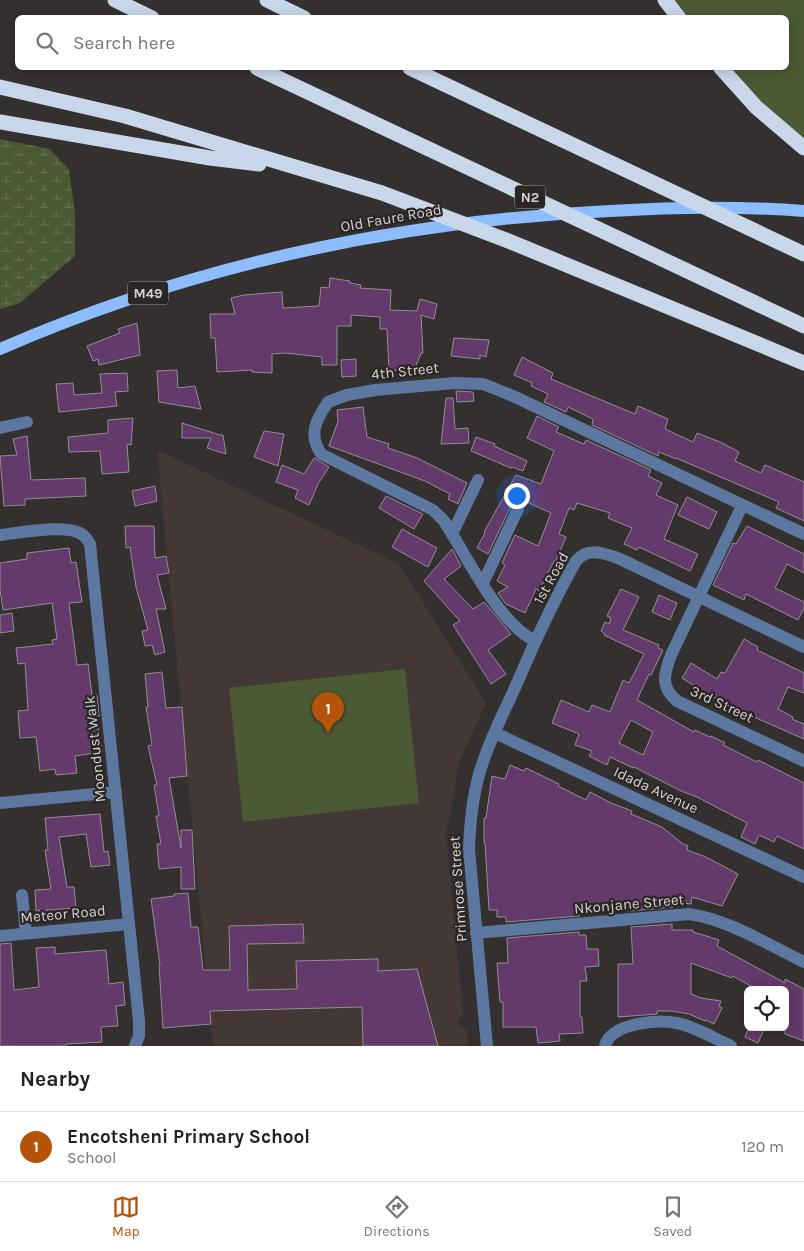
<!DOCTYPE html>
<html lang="en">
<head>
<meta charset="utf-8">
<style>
	:root { --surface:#fff; --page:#f2f2f2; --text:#222; --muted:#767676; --line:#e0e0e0; --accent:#b45309 }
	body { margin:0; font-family:Karla,sans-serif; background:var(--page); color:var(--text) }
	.controls { position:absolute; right:15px; bottom:15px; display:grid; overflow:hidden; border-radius:8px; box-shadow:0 2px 12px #0003 }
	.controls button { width:45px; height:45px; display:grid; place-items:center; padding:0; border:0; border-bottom:1px solid var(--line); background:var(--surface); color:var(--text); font:25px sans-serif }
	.you { position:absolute; left:516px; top:495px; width:18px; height:18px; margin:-12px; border:4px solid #fff; border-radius:50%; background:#1a73e8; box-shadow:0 0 0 8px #1a73e833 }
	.badge { display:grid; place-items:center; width:32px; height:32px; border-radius:50%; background:var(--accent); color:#fff; font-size:16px; font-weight:700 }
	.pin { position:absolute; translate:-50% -41px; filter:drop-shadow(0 1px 2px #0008) }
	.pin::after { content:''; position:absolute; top:26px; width:18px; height:15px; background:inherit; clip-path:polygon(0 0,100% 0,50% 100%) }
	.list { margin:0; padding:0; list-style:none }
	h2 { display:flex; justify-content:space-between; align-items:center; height:65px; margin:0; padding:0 20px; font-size:21px }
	h2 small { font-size:16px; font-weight:400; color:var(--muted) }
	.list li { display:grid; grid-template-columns:32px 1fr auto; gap:15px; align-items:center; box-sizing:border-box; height:70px; padding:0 20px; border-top:1px solid var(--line) }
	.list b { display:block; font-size:19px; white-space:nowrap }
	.list p { margin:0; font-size:16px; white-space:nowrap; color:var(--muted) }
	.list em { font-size:16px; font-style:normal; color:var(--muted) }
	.icon { flex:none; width:28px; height:28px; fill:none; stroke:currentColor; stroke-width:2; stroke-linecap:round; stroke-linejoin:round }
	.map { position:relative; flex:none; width:804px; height:1046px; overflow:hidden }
	.search { position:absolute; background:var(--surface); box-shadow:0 2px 12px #0003; left:15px; right:15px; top:15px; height:55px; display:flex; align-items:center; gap:12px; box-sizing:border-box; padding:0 18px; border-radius:8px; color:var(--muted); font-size:19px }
	.sheet { height:135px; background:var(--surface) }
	nav { display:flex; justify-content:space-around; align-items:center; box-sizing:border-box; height:70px; border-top:1px solid var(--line); background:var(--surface); font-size:14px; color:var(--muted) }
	nav a { display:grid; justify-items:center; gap:2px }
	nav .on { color:var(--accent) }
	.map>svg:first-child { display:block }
	.built { fill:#433835 }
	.wetland { fill:url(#wetland-marsh) }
	.green { fill:#4b5934 }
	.building { fill:#64396b; stroke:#928f92; fill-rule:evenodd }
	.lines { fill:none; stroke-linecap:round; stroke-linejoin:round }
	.minor { stroke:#5c78a0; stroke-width:12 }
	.major { stroke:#8ebdff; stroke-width:12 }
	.highway { stroke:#c9d7eb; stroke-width:15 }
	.labels { text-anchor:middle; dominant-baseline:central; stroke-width:4.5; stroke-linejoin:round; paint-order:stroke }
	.shield { fill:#2a2625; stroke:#a29f9e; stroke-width:1 }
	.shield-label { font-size:14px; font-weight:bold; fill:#d5d3d2 }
	.street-label { font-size:15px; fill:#d5d3d2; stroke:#2a2625 }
</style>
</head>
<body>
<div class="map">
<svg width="804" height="1046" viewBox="0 0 804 1046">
	<defs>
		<pattern id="wetland-marsh" width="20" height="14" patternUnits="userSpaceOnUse" patternTransform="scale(1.25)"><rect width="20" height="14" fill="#4b5934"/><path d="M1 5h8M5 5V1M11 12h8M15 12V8" fill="none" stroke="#647050"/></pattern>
	</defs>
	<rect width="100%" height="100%" fill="#34302f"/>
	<!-- built -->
	<path class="built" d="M157,450L399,564L486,703L459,763L446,836L463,1012L457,1024L467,1030L468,1046H213Z"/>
	<!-- wetland -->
	<path class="wetland" d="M0,139L50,149L69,170L75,214V256L20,303L0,309Z"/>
	<!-- green -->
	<path class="green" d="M669,0H804V139L772,117L728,68H786V18L684,17Z
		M405,669L419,803L243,822L229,688Z"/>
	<!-- building -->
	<path class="building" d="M330,278L350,281V283L361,285L360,288L391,290L390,310L417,311L420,299L437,304L434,319L421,315L423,353H421L415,368L389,371L387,329H380V317L351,315V326H337V365H322V357L285,353L272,354V373L252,372V370L217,372L215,338H211L210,314H235L231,298L244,295L282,292L283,308L319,306L321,287L329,288Z
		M137,323L140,355L99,365L98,359L93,361L87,346L120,333L118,329Z
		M454,338L489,340L486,357L480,355V359L451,356Z
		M522,357L553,373L551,379L635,414L638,406L668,419L665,429L693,442L697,433L720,442L739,452L735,461L761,473L765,465L804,482V521L776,508L779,502L676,458V459L659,452L658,456L592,425L593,419L568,407L566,412L544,402L548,394L531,386L532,383L514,375Z
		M356,359V376L342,377L341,360Z
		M177,370L178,388L195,386L201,409L159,402L157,371Z
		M127,373L128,391L115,392L117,406L59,412L56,384L73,383L74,395L102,393L100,374Z
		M456,391L473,392L474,401L457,402Z
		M446,398H453L455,429L468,428L469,443L441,444Z
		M363,407L367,437L389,444L388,448L417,458L467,483L458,504L448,499L450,494L425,481L329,446L338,421L337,410Z
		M537,416L559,427L556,432L584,444L586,440L651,470L648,476L662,483L656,495L678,505L664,539L698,554L690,571L639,547L637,550L624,544L632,528L608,518L610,513L577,503L574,510L569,508L559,534L566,537L556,561H554L539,591L536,589L525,613L506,604L498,593L508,587L497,581L505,565L502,563L515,535L538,546L551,513L520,499L511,506L488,554L477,548L485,533L484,532L516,475L541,484L554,451L527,438Z
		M133,418L131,445L127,444L129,472L102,474L100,451L69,452L68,437L108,433V420Z
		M182,423L220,435H223L226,454L207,448L211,438H182Z
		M264,431L284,434L278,466L254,457Z
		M27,436L31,480L85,478L86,496L25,499V505L4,506L0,456L17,455L13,439Z
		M476,437L495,444L494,446L527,461L523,471L512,467L511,468L471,451Z
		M314,458L329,467L318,484L309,505L295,498L298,490L276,482L282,465L304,474Z
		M155,486L157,501L135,506L132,491Z
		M386,496L423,514L414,529L379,508Z
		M687,497L717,512L709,529L678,515Z
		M125,526H154L155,558L166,556L169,573L157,575L166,609H156L165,652L155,655L152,645L145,646L142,631L148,630L136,587L130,547L126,548Z
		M747,526L804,554V573L787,564L775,588L804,602V608L798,620L746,594L744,600L713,585L733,543L736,544Z
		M402,529L437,548L428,567L392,547Z
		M69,548L71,563L76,562L82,602L69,603L77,665L88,664L92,695H97L99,716H96L102,752L75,756L77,773L56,775L55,769L40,771L36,737L20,738L18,711L28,710L25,663L18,664L16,648L53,644L52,640L57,639L52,603L3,610L0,589V563L27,559V553Z
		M452,549L461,566L444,579L473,609L484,602L511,634L488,650L506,674L491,684L453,625L460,621L424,581Z
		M621,589L639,597L623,630L659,645L658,648L663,650L651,675L649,674L637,700L694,732L695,730L710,737L711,736L725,743L723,745L757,762L758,760L804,783V849L777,836L774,842L759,835L755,844L741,837L747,823L697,797L681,791L634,767L633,768L610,757L607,765L589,756L592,751L575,745L579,734L552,723L561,700L589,712L592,705L610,712L623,680L629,683L644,654L604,635L605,634L601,631L605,622L609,624L611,618L607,616ZM631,720L653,732L643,755L619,743Z
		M659,595L677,603L670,620L652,612Z
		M12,613L14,631L0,633V615Z
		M744,639L758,647L757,650L804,673V693L788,687L778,709L793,717L792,719L804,724V739L738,710L696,688V687L682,678L691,663L717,679L721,672L725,673Z
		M162,672L166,708L182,707L187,776L169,778L181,848V830H192L195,889H181V867L159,869L157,844H161L156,816H159L154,785H157L148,746L152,745L146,707H148L145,674Z
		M510,765L524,771L526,768L559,784L558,786L586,800L590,792L611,803L632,811L631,814L662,827L683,844L688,846L687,850L706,857L738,874L722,906L692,897L691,904L673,902V907L630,911V910H624V908L579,907V916L506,922V917H497V910H489L485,843H484V818H486L492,776L505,779Z
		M100,814L104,852L108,851L110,865L91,867L86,834L59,837L67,887H74L76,908L36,911L35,890L51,889L45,850H48L45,818Z
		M188,893L191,927H198L203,970H230L229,926L303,924L304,943L247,944L248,990L297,989L296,961L378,959V971L417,969L438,1046H363L362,1007L210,1011L211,1024L163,1028L159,965H160L151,899L174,896V894Z
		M672,924V930H693V932L719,940L717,946L785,983V979L804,989V1041L785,1034V990H758L733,976L732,978L691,963V994L701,998L721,1001L719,1006L722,1008L714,1024L706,1020L705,1021L689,1014L671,1011H657V1014L618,1017V964H633L631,927Z
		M579,932V935H586L587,949H598L599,966L585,967L587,981H580V1017H582L583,1033L559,1034L560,1041L538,1043L536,1027H503V1002H500L497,963H508L507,938Z
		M11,943L14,990L39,987L36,948L55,947V954L106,950L109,984L123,982L125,1005L116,1006L118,1026L101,1027L102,1042L66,1044V1046H0V944Z
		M749,1027H765L758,1043L745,1037Z"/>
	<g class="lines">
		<!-- minor -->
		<path class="minor" d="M0,428L27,422
			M742,506L671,655C664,674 660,687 677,701L804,761
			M452,534L478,480
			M0,535C19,533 68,523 83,535C86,537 88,541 90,544L139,1021V1036L135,1046
			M483,583L518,509
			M535,641C500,623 473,568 452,534L444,521L433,510L321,454C308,434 316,420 328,402L347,395L375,390L454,383L483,384L513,396L804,534
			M495,733L804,877
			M0,803L116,792
			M22,895L26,933
			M476,933L689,914C727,919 769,945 804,962
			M0,936L129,924
			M487,1046L469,849C470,820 473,790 483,762C492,735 506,708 518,681C535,641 554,600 576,561C588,547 602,553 618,558L804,647
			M605,1046C611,1023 657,1019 677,1023C696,1027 713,1038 731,1046"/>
		<!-- major -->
		<path class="major" d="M0,349C193,265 400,221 610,211C674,207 739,206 804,211"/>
		<!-- highway -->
		<path class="highway" d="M115,0L152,18
			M267,0L304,18
			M665,0L679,18
			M257,68L804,326
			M410,68L804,254
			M721,68L756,107L804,148
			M0,87L125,116L382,193L511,242L804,363
			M0,122L210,158L259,164"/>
	</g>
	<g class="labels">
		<!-- shield labels -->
		<g class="shield">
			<rect x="515" y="185.5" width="30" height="23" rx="4"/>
			<rect x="128" y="281.5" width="40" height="23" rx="4"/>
		</g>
		<g class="shield-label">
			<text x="530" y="197">N2</text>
			<text x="148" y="293">M49</text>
		</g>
		<!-- street labels -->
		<g class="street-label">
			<text transform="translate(391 218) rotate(-10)">Old Faure Road</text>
			<text transform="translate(405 371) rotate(-6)">4th Street</text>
			<text transform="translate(551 578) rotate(-61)">1st Road</text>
			<text transform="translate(722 704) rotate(25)">3rd Street</text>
			<text transform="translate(95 749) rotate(-96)">Moondust Walk</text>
			<text transform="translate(656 790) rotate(25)">Idada Avenue</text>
			<text transform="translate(458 889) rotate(-94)">Primrose Street</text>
			<text transform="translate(629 904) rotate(-5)">Nkonjane Street</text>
			<text transform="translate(63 914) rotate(-5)">Meteor Road</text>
		</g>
	</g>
</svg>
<div class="controls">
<button><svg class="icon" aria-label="locate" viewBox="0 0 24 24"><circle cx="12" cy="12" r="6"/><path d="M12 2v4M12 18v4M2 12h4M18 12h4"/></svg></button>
</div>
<div class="you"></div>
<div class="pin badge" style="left:328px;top:733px">1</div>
<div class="search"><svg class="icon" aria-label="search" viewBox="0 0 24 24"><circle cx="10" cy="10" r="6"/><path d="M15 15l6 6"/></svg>Search here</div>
</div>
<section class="sheet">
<h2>Nearby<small></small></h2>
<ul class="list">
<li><span class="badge">1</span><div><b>Encotsheni Primary School</b><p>School</p></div><em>120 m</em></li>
</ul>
</section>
<nav>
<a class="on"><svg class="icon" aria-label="map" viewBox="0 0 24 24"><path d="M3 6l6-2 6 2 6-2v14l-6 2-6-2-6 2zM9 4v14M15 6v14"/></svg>Map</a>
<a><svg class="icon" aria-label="directions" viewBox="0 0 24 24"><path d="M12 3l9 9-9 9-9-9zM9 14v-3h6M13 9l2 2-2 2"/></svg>Directions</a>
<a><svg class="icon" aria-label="saved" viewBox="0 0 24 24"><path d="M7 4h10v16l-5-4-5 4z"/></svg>Saved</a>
</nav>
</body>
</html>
